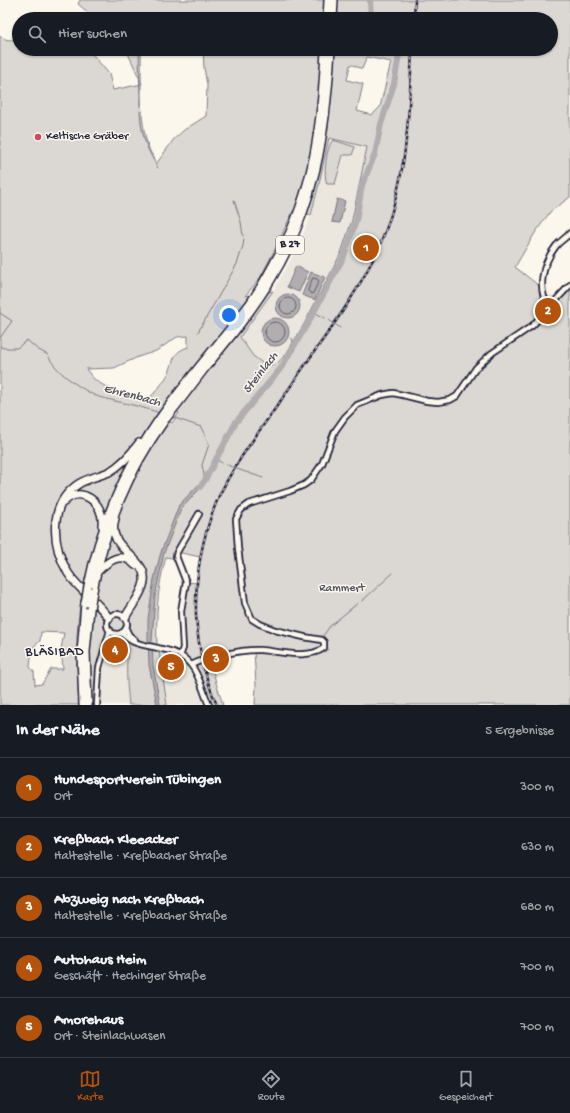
<!DOCTYPE html>
<html lang="de">
<head>
<meta charset="utf-8">
<style>
	:root { --surface:#171b24; --page:#242831; --text:#f1f3f6; --muted:#9ea1a6; --line:#363941; --accent:#b45309 }
	body { margin:0; font-family:"Gochi Hand",sans-serif; background:var(--page); color:var(--text) }
	.you { position:absolute; left:229px; top:315px; width:14px; height:14px; margin:-10px; border:3px solid #fff; border-radius:50%; background:#1a73e8; box-shadow:0 0 0 6px #1a73e833 }
	.badge { display:grid; place-items:center; width:26px; height:26px; border-radius:50%; background:var(--accent); color:#fff; font-size:13px; font-weight:700 }
	.pin { position:absolute; translate:-50% -50%; border:2px solid #fff; box-shadow:0 1px 4px #0006 }
	.list { margin:0; padding:0; list-style:none }
	h2 { display:flex; justify-content:space-between; align-items:center; height:52px; margin:0; padding:0 16px; font-size:17px }
	h2 small { font-size:13px; font-weight:400; color:var(--muted) }
	.list li { display:grid; grid-template-columns:26px 1fr auto; gap:12px; align-items:center; box-sizing:border-box; height:60px; padding:0 16px; border-top:1px solid var(--line) }
	.list b { display:block; font-size:15px; white-space:nowrap }
	.list p { margin:0; font-size:13px; white-space:nowrap; color:var(--muted) }
	.list em { font-size:13px; font-style:normal; color:var(--muted) }
	.icon { flex:none; width:22px; height:22px; fill:none; stroke:currentColor; stroke-width:2; stroke-linecap:round; stroke-linejoin:round }
	.map { position:relative; flex:none; width:570px; height:705px; overflow:hidden }
	.search { position:absolute; background:var(--surface); box-shadow:0 1px 3px #0004; left:12px; right:12px; top:12px; height:44px; display:flex; align-items:center; gap:10px; box-sizing:border-box; padding:0 14px; border-radius:22px; color:var(--muted); font-size:15px }
	.sheet { height:352px; background:var(--surface) }
	nav { display:flex; justify-content:space-around; align-items:center; box-sizing:border-box; height:56px; border-top:1px solid var(--line); background:var(--surface); font-size:11px; color:var(--muted) }
	nav a { display:grid; justify-items:center; gap:2px }
	nav .on { color:var(--accent) }
	.map>svg:first-child { display:block }
	.built { fill:#ebe7df }
	.green { fill:#dbd8d3; stroke:#7e7d87; fill-rule:evenodd }
	.water { fill:#b1aeb0; stroke:#787681 }
	.lines { fill:none; stroke-linecap:round; stroke-linejoin:round }
	.shore { stroke:#5b5a6a; stroke-width:1 }
	.stream { stroke:#787681; stroke-width:1 }
	.river { stroke:#b1aeb0; stroke-width:6 }
	.minor-casing { stroke:#22223b; stroke-width:8 }
	.highway-casing { stroke:#22223b; stroke-width:10 }
	.minor { stroke:#fbf7ec; stroke-width:4.5 }
	.highway { stroke:#fbf7ec; stroke-width:7 }
	.rail-casing { stroke:#22223b; stroke-width:2.5 }
	.rail { stroke:#fbf7ec; stroke-width:1; stroke-dasharray:3; stroke-linecap:butt }
	.highway-bridge-casing { stroke:#22223b; stroke-width:10; stroke-linecap:butt }
	.highway-bridge { stroke:#fbf7ec; stroke-width:7 }
	.poi-dot { fill:#d1495b; stroke:#fbf7ec; stroke-width:1.5 }
	.labels { text-anchor:middle; dominant-baseline:central; stroke-width:3; stroke-linejoin:round; paint-order:stroke }
	.shield { fill:#fbf7ec; stroke:#636270; stroke-width:1 }
	.shield-label { font-size:11px; font-weight:bold; fill:#22223b }
	.poi-label { font-size:12px; fill:#22223b; stroke:#fbf7ec; text-anchor:start }
	.park-label { font-size:12px; fill:#505061; stroke:#fbf7ec }
	.water-label { font-size:13px; font-style:italic; fill:#545364; stroke:#fbf7ec }
	.neighbourhood-label { font-size:13px; letter-spacing:1px; fill:#22223b; stroke:#fbf7ec }
</style>
</head>
<body>
<div class="map">
<svg width="570" height="705" viewBox="0 0 570 705">
	<rect width="100%" height="100%" fill="#fbf7ec"/>
	<filter id="ink" filterUnits="userSpaceOnUse"><feTurbulence type="fractalNoise" baseFrequency=".025" numOctaves="2"/><feDisplacementMap in="SourceGraphic" scale="8" xChannelSelector="R" yChannelSelector="G"/><feConvolveMatrix kernelMatrix="1 2 1 2 8 2 1 2 1" color-interpolation-filters="sRGB"/></filter>
	<g filter="url(#ink)">
		<!-- built -->
		<path class="built" d="M329,138L367,147L352,221L341,253L304,324L286,354L276,365H265L253,356L240,337L273,291L295,252L311,215L325,162Z
			M111,637L129,644L127,656V688L129,705H97L98,676L107,642Z
			M159,648L169,651L191,665L209,705H167L162,675Z"/>
		<!-- green -->
		<path class="green" d="M80,0H570V197L550,212L535,233L515,267L543,289L548,305L570,288V705H255L256,685L254,651L210,659L216,683L223,705H209L198,677L182,654L181,611L186,582L197,583L200,557L177,552V559L166,557C157,588 156,615 157,648L159,651L167,705H129C127,685 125,664 129,645L112,637C96,654 99,683 97,705H91C89,673 90,642 93,611L95,608L82,596C74,631 77,669 79,705H0V36C7,41 11,41 19,37V49H88L109,74L113,90L142,84L126,49H141C142,81 138,119 149,149C151,154 155,158 157,163L174,139L184,130L206,116L207,85L204,68L203,49H551V19H96L78,4ZM367,57L391,62L380,107L372,115L357,111L363,84L347,80L350,65H353L362,69ZM329,138L367,147L352,220L341,253L304,324L286,354L276,365H265L253,356L240,337L273,291L245,296L260,278L275,249L293,211L311,215L319,184ZM188,336V347C170,353 175,363 167,376C162,385 154,393 147,401C132,398 106,389 94,379C91,376 89,372 86,369L114,368L138,357L156,351L177,337ZM168,406L179,413L172,423L159,417ZM41,632L64,633L61,649L63,669H51L42,684L35,685L34,672L30,667L32,648L40,641Z
			M333,140L355,147L352,155H343L335,184H327C323,176 326,147 333,140Z"/>
		<!-- water -->
		<path class="water" d="M337,199L345,201L340,223L332,222Z
			M296,266L308,272L299,292L287,287Z
			M311,272L325,277L315,300L302,295Z
			M276 306a12 12 0 1 1 24 0a12 12 0 1 1-24 0Z
			M261 332a14 14 0 1 1 28 0a14 14 0 1 1-28 0Z
			M204,479L206,482L181,509L164,553L160,572L155,597L152,641L153,665L160,705H157L149,665L148,640V619L154,579L161,552L179,505Z"/>
		<g class="lines">
			<!-- shore -->
			<path class="shore" d="M313,278L317,279L319,281L313,293L312,294L308,291Z
				M280 306a8 8 0 1 1 16 0a8 8 0 1 1-16 0Z
				M265 332a10 10 0 1 1 20 0a10 10 0 1 1-20 0Z"/>
			<!-- stream -->
			<path class="stream" d="M133,18V19
				M139,49L140,107
				M140,111C141,135 146,148 158,168
				M234,200L241,222L243,236
				M314,312L325,318
				M0,313L12,321L0,338
				M329,320L333,323
				M336,325L340,328
				M198,332L237,264L243,246L244,239
				M292,338L294,346
				M0,346L3,348H17L27,340L37,349L48,355C55,372 79,387 94,395C100,398 108,399 115,401C130,404 145,408 160,413
				M172,417L201,427L209,444L202,465L205,480
				M216,459L222,463
				M226,464L232,467
				M237,469L263,478
				M362,601L393,573
				M323,636L330,626L358,603"/>
			<!-- river -->
			<path class="river" d="M370,0L371,19
				M200,487L205,480L236,422L281,368L308,323L344,256L356,221L362,185L375,154L381,124L394,84L400,49"/>
			<defs>
				<path id="minor" d="M549,307C536,288 543,263 556,246C560,241 566,238 570,233
					M107 624a10 10 0 1 1 20 0a10 10 0 1 1-20 0Z
					M126,629L129,635L135,640
					M121,633C125,636 129,640 134,642C152,649 177,647 191,665C200,676 203,692 209,705
					M180,656L183,648L181,611L186,582L176,556L177,552L199,514
					M191,665C207,657 242,649 260,650C279,651 307,660 324,648V642L322,640L304,637L275,630L260,624L252,619L245,603L238,548L236,519L241,510L249,504L290,491L304,485L311,480L322,464L335,431L345,417L357,405L382,395L393,393L403,395L427,401L438,402L450,400L457,396L476,368L492,353L532,326L570,285
					M97,705L99,668L110,630"/>
				<path id="highway" d="M327,19L328,0
					M333,19L334,0
					M64,502C80,484 105,503 102,525
					M115,519C105,550 148,556 144,582C142,595 131,606 125,618
					M97,572C108,561 122,550 135,565
					M88,586C101,521 128,461 167,408C193,372 223,339 250,303C261,288 270,270 279,254C314,191 322,120 325,49
					M93,591C104,530 129,470 165,420C179,403 192,385 206,367C229,339 252,311 271,280C316,206 326,134 331,49
					M109,618C97,601 79,590 68,573C51,544 48,503 80,483C89,478 99,476 109,472C121,465 131,454 139,443
					M83,705L81,653L85,603
					M88,705L86,652L90,609"/>
			</defs>
			<!-- minor casing -->
			<use href="#minor" class="minor-casing"/>
			<!-- highway casing -->
			<use href="#highway" class="highway-casing"/>
			<!-- minor -->
			<use href="#minor" class="minor"/>
			<!-- highway -->
			<use href="#highway" class="highway"/>
			<defs>
				<path id="rail" d="M414,19L415,0
					M217,705C204,677 198,645 196,615C195,574 203,533 219,496C232,469 250,444 267,420C283,398 298,375 314,352C338,319 361,286 378,249C407,185 409,118 412,49"/>
			</defs>
			<!-- rail casing -->
			<use href="#rail" class="rail-casing"/>
			<!-- rail -->
			<use href="#rail" class="rail"/>
			<defs>
				<path id="highway-bridge" d="M85,603L88,586
					M90,609L93,591"/>
			</defs>
			<!-- highway-bridge casing -->
			<use href="#highway-bridge" class="highway-bridge-casing"/>
			<!-- highway-bridge -->
			<use href="#highway-bridge" class="highway-bridge"/>
		</g>
	</g>
	<!-- markers -->
	<circle class="poi-dot" cx="38" cy="137" r="4"/>
	<g class="labels">
		<!-- shield labels -->
		<rect class="shield" x="276" y="236" width="28" height="18" rx="3"/>
		<g class="shield-label">
			<text x="290" y="245">B 27</text>
		</g>
		<!-- poi labels -->
		<g class="poi-label">
			<text x="46" y="137">Keltische Gräber</text>
		</g>
		<!-- park labels -->
		<g class="park-label">
			<text x="342" y="589">Rammert</text>
		</g>
		<!-- water labels -->
		<g class="water-label">
			<text transform="translate(261 373) rotate(-52)">Steinlach</text>
			<text transform="translate(132 396) rotate(15)">Ehrenbach</text>
		</g>
		<!-- neighbourhood labels -->
		<g class="neighbourhood-label">
			<text x="55" y="652">BLÄSIBAD</text>
		</g>
	</g>
</svg>
<div class="you"></div>
<div class="pin badge" style="left:366px;top:248px">1</div>
<div class="pin badge" style="left:548px;top:311px">2</div>
<div class="pin badge" style="left:216px;top:659px">3</div>
<div class="pin badge" style="left:115px;top:650px">4</div>
<div class="pin badge" style="left:171px;top:667px">5</div>
<div class="search"><svg class="icon" aria-label="search" viewBox="0 0 24 24"><circle cx="10" cy="10" r="6"/><path d="M15 15l6 6"/></svg>Hier suchen</div>
</div>
<section class="sheet">
<h2>In der Nähe<small>5 Ergebnisse</small></h2>
<ul class="list">
<li><span class="badge">1</span><div><b>Hundesportverein Tübingen</b><p>Ort</p></div><em>300 m</em></li>
<li><span class="badge">2</span><div><b>Kreßbach Kleeacker</b><p>Haltestelle · Kreßbacher Straße</p></div><em>630 m</em></li>
<li><span class="badge">3</span><div><b>Abzweig nach Kreßbach</b><p>Haltestelle · Kreßbacher Straße</p></div><em>680 m</em></li>
<li><span class="badge">4</span><div><b>Autohaus Heim</b><p>Geschäft · Hechinger Straße</p></div><em>700 m</em></li>
<li><span class="badge">5</span><div><b>Amorehaus</b><p>Ort · Steinlachwasen</p></div><em>700 m</em></li>
</ul>
</section>
<nav>
<a class="on"><svg class="icon" aria-label="map" viewBox="0 0 24 24"><path d="M3 6l6-2 6 2 6-2v14l-6 2-6-2-6 2zM9 4v14M15 6v14"/></svg>Karte</a>
<a><svg class="icon" aria-label="directions" viewBox="0 0 24 24"><path d="M12 3l9 9-9 9-9-9zM9 14v-3h6M13 9l2 2-2 2"/></svg>Route</a>
<a><svg class="icon" aria-label="saved" viewBox="0 0 24 24"><path d="M7 4h10v16l-5-4-5 4z"/></svg>Gespeichert</a>
</nav>
</body>
</html>
